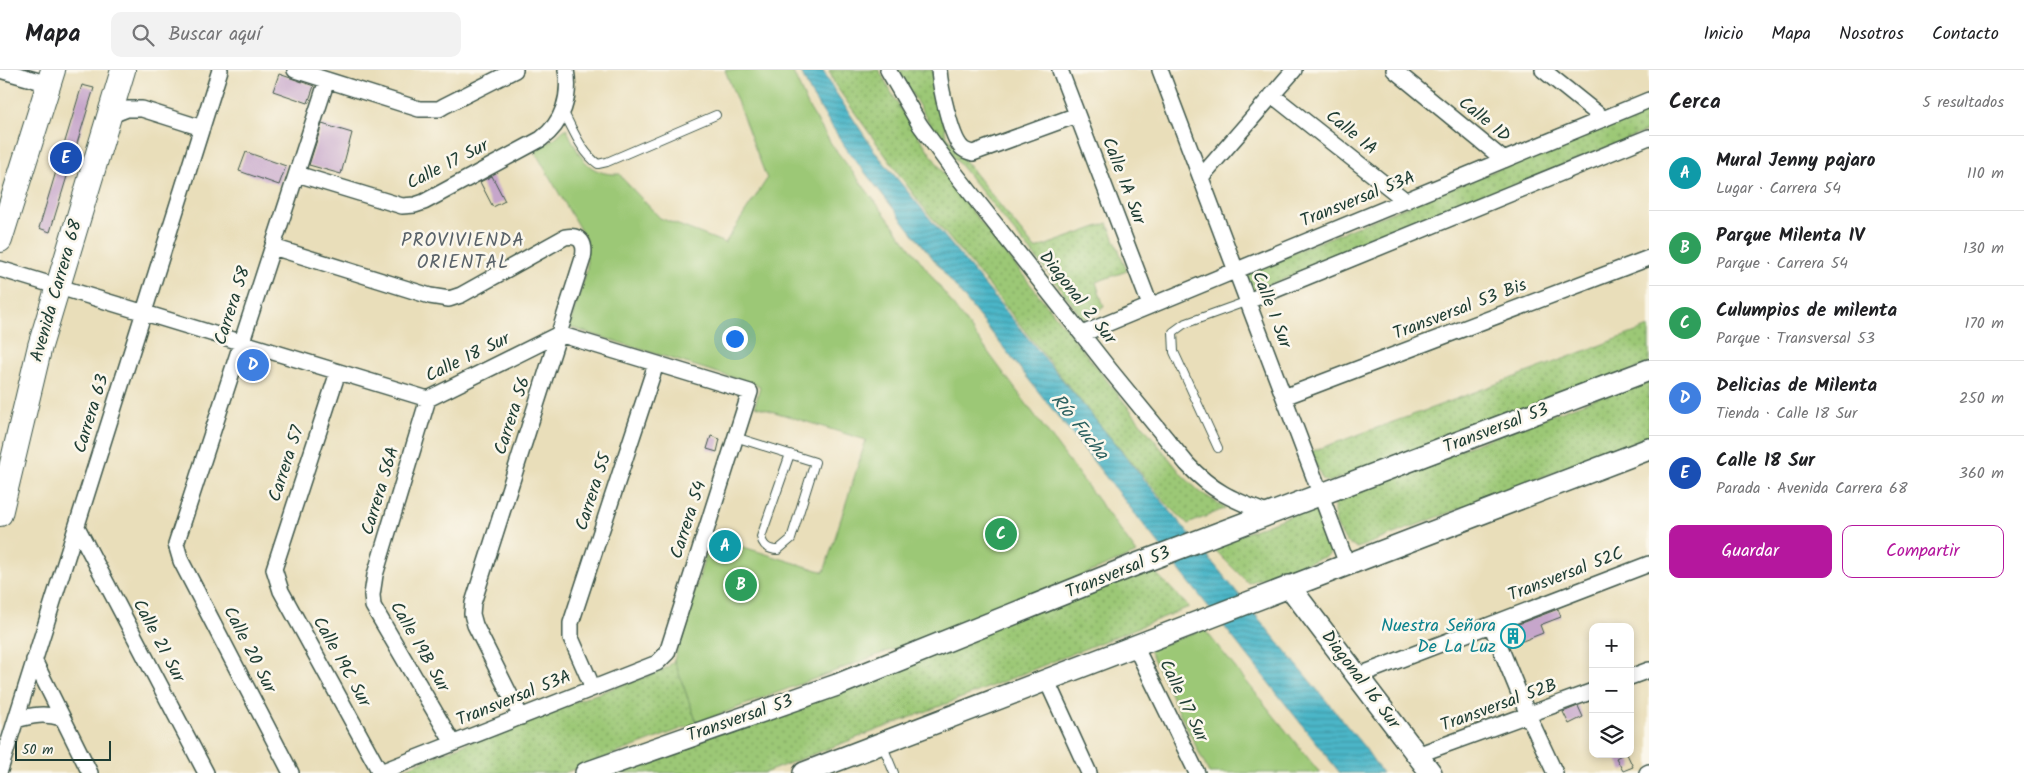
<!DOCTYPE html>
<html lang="es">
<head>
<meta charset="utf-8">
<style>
	:root { --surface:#fff; --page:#f2f2f2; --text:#202124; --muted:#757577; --line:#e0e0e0; --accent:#b5179e }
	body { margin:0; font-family:Kalam,sans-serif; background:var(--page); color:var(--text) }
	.controls { position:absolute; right:15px; bottom:15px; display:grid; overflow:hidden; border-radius:10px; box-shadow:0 2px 8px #0003 }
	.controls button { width:45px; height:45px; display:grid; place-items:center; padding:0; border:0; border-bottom:1px solid var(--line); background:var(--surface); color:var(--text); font:25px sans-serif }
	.scale { position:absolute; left:15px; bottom:12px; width:96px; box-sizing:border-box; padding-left:5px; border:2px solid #1f3d34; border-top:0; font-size:14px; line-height:18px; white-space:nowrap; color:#1f3d34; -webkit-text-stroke:4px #fbf7ec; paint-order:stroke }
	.you { position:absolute; left:734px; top:268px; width:18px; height:18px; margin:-12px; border:4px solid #fff; border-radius:50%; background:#1a73e8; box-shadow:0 0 0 8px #1a73e833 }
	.badge { display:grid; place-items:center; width:32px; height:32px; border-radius:50%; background:var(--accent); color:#fff; font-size:16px; font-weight:700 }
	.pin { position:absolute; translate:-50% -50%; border:2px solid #fff; box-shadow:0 1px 5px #0006 }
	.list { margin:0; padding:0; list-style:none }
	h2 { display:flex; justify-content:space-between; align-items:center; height:65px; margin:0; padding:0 20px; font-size:21px }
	h2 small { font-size:16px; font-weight:400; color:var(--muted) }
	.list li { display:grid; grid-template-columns:32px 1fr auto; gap:15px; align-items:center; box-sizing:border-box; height:75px; padding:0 20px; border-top:1px solid var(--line) }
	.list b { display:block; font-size:19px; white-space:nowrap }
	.list p { margin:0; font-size:16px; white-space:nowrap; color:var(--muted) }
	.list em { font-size:16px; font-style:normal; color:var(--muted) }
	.actions { display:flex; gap:10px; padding:15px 20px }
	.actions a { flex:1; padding:11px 0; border:1px solid var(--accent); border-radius:10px; text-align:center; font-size:18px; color:var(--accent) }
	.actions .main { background:var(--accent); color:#fff }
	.icon { flex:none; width:28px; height:28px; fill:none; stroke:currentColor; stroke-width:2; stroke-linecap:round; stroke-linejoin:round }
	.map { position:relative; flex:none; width:1649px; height:703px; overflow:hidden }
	header { display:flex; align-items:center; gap:30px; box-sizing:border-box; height:70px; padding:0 25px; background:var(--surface); border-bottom:1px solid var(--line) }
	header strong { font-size:24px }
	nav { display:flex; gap:28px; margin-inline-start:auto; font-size:18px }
	.search { width:350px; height:45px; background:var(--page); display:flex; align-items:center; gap:12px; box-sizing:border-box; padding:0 18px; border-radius:10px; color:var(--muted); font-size:19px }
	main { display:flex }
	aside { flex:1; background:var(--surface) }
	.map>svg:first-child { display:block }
	.grass { fill:url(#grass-dots); stroke:#5e8255 }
	.park { fill:#9cc876; stroke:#5e8255 }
	.water { fill:url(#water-rules); stroke:#357a7e }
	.building { fill:#c6a6cb }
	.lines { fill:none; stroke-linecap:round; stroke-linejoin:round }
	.lane-casing { stroke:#3d5548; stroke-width:10 }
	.street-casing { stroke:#3d5548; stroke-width:18 }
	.secondary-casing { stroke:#3d5548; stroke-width:24 }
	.primary-casing { stroke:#3d5548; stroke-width:26 }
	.lane { stroke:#fff; stroke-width:8 }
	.street { stroke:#fff; stroke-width:15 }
	.secondary { stroke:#fff; stroke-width:21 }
	.primary { stroke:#fff; stroke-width:24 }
	.labels { text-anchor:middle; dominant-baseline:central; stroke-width:5; stroke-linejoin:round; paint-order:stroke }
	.street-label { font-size:18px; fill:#1f3d34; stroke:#fbf7ec }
	.culture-label { font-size:18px; fill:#0d838f; stroke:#fbf7ec; text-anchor:end }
	.neighbourhood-label { font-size:19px; letter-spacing:1px; fill:#596269; stroke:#fbf7ec }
	.water-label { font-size:19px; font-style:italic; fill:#2c6160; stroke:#fbf7ec }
</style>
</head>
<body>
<header>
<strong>Mapa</strong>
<div class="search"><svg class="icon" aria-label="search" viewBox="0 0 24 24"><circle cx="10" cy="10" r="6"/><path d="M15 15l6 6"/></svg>Buscar aquí</div>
<nav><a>Inicio</a><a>Mapa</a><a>Nosotros</a><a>Contacto</a></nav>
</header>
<main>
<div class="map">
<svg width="1649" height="703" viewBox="0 0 1649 703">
	<defs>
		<pattern id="grass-dots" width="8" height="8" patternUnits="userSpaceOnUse" patternTransform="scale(1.25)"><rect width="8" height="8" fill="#9cc876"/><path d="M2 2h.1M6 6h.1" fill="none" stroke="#7fa462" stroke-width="1.8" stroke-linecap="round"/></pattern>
		<pattern id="water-rules" width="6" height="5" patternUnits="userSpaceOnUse" patternTransform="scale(1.25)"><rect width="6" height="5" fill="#4bb6c8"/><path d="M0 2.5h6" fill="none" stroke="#3e95a3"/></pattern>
	</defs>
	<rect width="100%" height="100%" fill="#fbf7ec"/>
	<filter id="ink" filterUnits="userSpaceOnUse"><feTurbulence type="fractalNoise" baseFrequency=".02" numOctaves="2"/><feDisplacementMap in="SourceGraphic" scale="10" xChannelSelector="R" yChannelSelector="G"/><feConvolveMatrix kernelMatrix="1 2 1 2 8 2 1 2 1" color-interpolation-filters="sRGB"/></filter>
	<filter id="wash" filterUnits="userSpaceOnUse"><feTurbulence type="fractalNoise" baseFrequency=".0096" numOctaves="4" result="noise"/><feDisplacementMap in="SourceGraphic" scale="20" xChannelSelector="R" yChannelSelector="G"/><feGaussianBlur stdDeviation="1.12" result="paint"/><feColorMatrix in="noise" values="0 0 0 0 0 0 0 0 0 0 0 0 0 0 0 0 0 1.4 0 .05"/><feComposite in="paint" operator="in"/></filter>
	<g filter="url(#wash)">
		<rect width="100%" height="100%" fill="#e9deba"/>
		<!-- grass -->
		<path class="grass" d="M829,0H879L900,38L952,116L1183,406L1200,422L1226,438L1188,454L1166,433L1094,348L986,212L919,132L835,15Z
			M898,0H933L935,26L942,43L946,64L956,80L1035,179L1108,153L1127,201L1096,212L1104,237L1083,250L1058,215L938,68Z
			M1649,38V60L1252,222L1245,202Z
			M1649,257V294L1329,412L1323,410L1310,382L1432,338Z
			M1649,308V366L1357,478C1340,473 1327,441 1338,426Z
			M1313,437L1321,444L1333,476L1332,481L1327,486L1248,513L1211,476Z
			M1138,500L1142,504L1153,500L1189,537L972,624L764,703H609Z
			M674,590L697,653L564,703H394L528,648L659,602L668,597Z"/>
		<!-- park -->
		<path class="park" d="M725,0H792L808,36L832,75L919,189L1137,483C992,544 844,597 697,653L674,590L711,467L824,502L866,370L755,336L760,316L569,257L587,200L586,170L534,80L555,68L566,58C579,84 586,106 620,104L623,109L660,148L725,173L767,109Z
			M1204,559L1320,703H1209L1149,580Z"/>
		<!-- water -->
		<path class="water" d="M800,0H823L834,20L876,83L1365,678L1382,703H1340L848,81L811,24Z"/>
		<g id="blocks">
			<!-- building -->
			<path class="building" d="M279,4L314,16L308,33L273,21Z
				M82,15L94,18L50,162L39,158Z
				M322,54L352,63L341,104L309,95Z
				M246,82L286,96L279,115L239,101Z
				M492,106L505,131L493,137L480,112Z
				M247,286L261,290L257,301L244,296Z
				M711,366L720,369L717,382L707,379Z
				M1558,539L1561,547L1540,555L1543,563L1510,576L1504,562L1517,557L1516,555Z
				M1578,636L1583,647L1569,654L1563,642Z
				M1623,684H1627L1633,697L1623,701L1616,688Z"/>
		</g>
	</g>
	<g filter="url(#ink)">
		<use href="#blocks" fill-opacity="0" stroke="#3d5548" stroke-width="1"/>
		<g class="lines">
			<defs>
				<path id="lane" d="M563,41C573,59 581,82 598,94L607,92L716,45
					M735,367L815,392L791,469L778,480C768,480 763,476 761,467L790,384
					M1218,378L1174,282L1173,262L1184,254L1248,231
					M882,674L894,703"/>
				<path id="street" d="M0,0L49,14
					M295,0L419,39H439L444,36L515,0
					M888,0L920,55L955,103L1110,300L1187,394C1214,423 1234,430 1269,444
					M939,0C940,16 951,68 962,78C965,81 969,82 973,83L1077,45
					M1060,0L1150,235
					M1160,0L1347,494
					M1394,0L1504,90
					M1543,0L1604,49
					M1272,25L1406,131
					M109,46L127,39H142L202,58
					M297,104L402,136L415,135L424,132L541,69C563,53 571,26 566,0
					M1201,107L1294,0
					M273,177L430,226L449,229L461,225L565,167C581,164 586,174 583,188L473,533L472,544L475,555L521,647
					M0,199L428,329L559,264L750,322L667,583L657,593L378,703
					M1248,231L1649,67
					M1082,264L1649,30
					M338,302L274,499L281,521L380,702
					M1284,327L1649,188
					M428,329L375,505L372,525L373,536L453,673
					M77,457L206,703
					M1491,555L1528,645L1555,703
					M1135,576L1197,703
					M34,590L90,703
					M1357,606L1649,494
					M1630,607L1649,600
					M1046,609L1089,703
					M593,618L571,568V553L656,294
					M16,650C32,645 45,643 62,648
					M1417,685L1593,621
					M0,700L220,0
					M291,703L181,491L176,474L327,10
					M1647,703L1649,702"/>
				<path id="secondary" d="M1289,516L1431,703
					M586,703L837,615L1132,496L1649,300
					M804,703L1649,379"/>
				<path id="primary" d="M0,170L53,0
					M0,444L40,276L123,0"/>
			</defs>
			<!-- lane casing -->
			<use href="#lane" class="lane-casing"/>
			<!-- street casing -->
			<use href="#street" class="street-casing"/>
			<!-- secondary casing -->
			<use href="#secondary" class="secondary-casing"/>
			<!-- primary casing -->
			<use href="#primary" class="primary-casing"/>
			<!-- lane -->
			<use href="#lane" class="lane"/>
			<!-- street -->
			<use href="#street" class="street"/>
			<!-- secondary -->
			<use href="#secondary" class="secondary"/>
			<!-- primary -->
			<use href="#primary" class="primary"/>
		</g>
	</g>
	<!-- icons -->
	<defs>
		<symbol id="building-ring" viewBox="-11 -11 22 22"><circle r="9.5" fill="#fbf7ec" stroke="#0f9aa8" stroke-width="1.5"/><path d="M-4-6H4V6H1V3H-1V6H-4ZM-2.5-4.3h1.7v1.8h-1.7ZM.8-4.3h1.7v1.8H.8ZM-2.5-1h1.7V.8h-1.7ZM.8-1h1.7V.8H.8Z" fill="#0f9aa8"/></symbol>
	</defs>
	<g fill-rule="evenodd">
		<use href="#building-ring" x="1499" y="552" width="28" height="28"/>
	</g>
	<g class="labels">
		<!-- street labels -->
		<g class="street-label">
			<text transform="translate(1484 50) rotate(39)">Calle 1D</text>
			<text transform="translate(1351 63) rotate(39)">Calle 1A</text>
			<text transform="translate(448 95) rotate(-27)">Calle 17 Sur</text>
			<text transform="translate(1123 111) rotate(69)">Calle 1A Sur</text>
			<text transform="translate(1358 130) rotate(-22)">Transversal 53A</text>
			<text transform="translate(57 221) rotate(-74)">Avenida Carrera 68</text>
			<text transform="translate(1077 228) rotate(52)">Diagonal 2 Sur</text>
			<text transform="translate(233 236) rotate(-72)">Carrera 58</text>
			<text transform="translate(1271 240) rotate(69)">Calle 1 Sur</text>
			<text transform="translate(1460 240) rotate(-21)">Transversal 53 Bis</text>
			<text transform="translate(468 288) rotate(-26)">Calle 18 Sur</text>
			<text transform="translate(92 344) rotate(-73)">Carrera 63</text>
			<text transform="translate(513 346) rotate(-72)">Carrera 56</text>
			<text transform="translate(1496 359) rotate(-21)">Transversal 53</text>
			<text transform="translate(287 394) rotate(-72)">Carrera 57</text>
			<text transform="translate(381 421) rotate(-73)">Carrera 56A</text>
			<text transform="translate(594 422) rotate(-72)">Carrera 55</text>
			<text transform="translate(689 450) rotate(-72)">Carrera 54</text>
			<text transform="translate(1118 503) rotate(-22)">Transversal 53</text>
			<text transform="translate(1566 505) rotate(-21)">Transversal 52C</text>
			<text transform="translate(158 571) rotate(62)">Calle 21 Sur</text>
			<text transform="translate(419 577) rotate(60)">Calle 19B Sur</text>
			<text transform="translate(249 580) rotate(63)">Calle 20 Sur</text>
			<text transform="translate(341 592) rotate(61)">Calle 19C Sur</text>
			<text transform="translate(1360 610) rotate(53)">Diagonal 16 Sur</text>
			<text transform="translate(514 629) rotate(-22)">Transversal 53A</text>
			<text transform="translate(1183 631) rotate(64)">Calle 17 Sur</text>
			<text transform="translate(1499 636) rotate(-20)">Transversal 52B</text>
			<text transform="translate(740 649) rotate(-19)">Transversal 53</text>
		</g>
		<!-- culture labels -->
		<g class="culture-label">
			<text x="1496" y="556">Nuestra Señora<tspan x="1496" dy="21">De La Luz</tspan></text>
		</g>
		<!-- neighbourhood labels -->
		<g class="neighbourhood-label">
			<text x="463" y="171">PROVIVIENDA<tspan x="463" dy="22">ORIENTAL</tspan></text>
		</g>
		<!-- water labels -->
		<g class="water-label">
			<text transform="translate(1079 357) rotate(51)">Río Fucha</text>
		</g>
	</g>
</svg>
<div class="controls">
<button>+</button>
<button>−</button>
<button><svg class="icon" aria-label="layers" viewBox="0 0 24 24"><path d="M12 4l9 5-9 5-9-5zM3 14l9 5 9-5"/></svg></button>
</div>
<div class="scale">50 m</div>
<div class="you"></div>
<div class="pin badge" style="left:725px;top:476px;background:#0f9aa8">A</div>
<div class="pin badge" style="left:741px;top:515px;background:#2e9e5b">B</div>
<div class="pin badge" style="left:1001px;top:464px;background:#2e9e5b">C</div>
<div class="pin badge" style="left:253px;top:295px;background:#3f7fe0">D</div>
<div class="pin badge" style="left:66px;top:88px;background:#1a4fb4">E</div>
</div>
<aside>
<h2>Cerca<small>5 resultados</small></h2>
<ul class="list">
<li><span class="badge" style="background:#0f9aa8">A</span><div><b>Mural Jenny pajaro</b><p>Lugar · Carrera 54</p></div><em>110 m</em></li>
<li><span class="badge" style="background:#2e9e5b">B</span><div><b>Parque Milenta IV</b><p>Parque · Carrera 54</p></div><em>130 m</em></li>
<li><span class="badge" style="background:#2e9e5b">C</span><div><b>Culumpios de milenta</b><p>Parque · Transversal 53</p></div><em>170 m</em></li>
<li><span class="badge" style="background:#3f7fe0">D</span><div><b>Delicias de Milenta</b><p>Tienda · Calle 18 Sur</p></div><em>250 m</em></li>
<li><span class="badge" style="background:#1a4fb4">E</span><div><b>Calle 18 Sur</b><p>Parada · Avenida Carrera 68</p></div><em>360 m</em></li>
</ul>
<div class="actions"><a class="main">Guardar</a><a>Compartir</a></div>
</aside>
</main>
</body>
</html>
